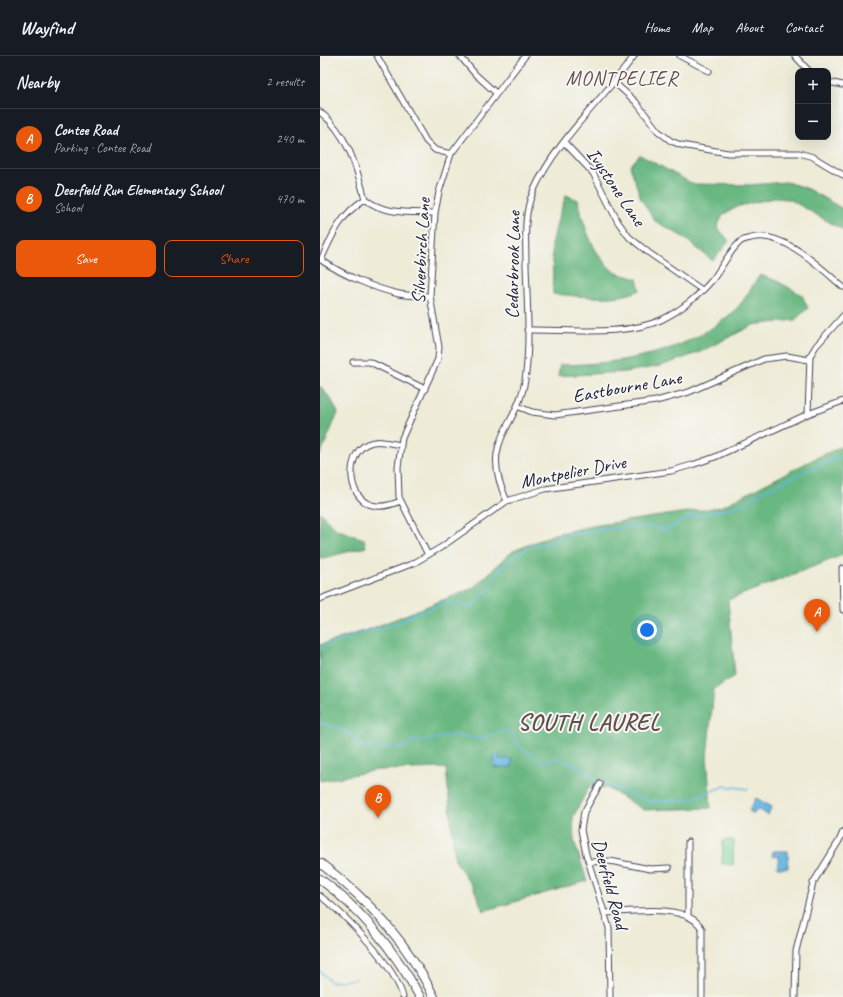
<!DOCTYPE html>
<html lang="en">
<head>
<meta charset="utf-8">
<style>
	:root { --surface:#171b24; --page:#20242c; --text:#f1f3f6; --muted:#9ea1a6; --line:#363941; --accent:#ea580c }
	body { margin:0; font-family:Caveat,sans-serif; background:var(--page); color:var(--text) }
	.controls { position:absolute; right:12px; top:12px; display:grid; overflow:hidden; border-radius:8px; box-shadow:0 4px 16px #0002 }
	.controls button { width:36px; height:36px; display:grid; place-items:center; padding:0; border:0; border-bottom:1px solid var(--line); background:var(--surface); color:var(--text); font:20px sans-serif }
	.you { position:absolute; left:327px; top:574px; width:14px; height:14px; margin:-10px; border:3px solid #fff; border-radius:50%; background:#1a73e8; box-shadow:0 0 0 6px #1a73e833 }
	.badge { display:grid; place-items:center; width:26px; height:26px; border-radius:50%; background:var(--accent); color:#fff; font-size:13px; font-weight:700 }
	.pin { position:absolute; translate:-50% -33px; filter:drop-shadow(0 1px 2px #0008) }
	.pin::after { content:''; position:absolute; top:21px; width:14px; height:12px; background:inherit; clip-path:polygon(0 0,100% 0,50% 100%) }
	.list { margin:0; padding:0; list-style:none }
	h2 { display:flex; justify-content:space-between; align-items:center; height:52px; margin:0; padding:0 16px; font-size:17px }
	h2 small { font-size:13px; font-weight:400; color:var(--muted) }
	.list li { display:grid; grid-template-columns:26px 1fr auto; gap:12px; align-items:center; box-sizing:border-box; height:60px; padding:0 16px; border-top:1px solid var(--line) }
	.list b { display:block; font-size:15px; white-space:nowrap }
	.list p { margin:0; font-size:13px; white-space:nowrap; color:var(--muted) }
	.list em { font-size:13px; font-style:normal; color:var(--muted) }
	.actions { display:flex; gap:8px; padding:12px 16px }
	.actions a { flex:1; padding:9px 0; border:1px solid var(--accent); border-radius:8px; text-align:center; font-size:14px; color:var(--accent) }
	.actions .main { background:var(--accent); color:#fff }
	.map { position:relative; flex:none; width:523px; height:941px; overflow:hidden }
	header { display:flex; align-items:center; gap:24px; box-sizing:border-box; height:56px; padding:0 20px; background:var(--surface); border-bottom:1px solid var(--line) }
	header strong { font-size:19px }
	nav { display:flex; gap:22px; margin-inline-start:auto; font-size:14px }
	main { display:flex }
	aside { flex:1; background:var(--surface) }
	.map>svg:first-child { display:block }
	.green { fill:#82d699; stroke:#527c6a }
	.forest { fill:#69b781; stroke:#466c5e }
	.water { fill:#65b7e1; stroke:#446c8e }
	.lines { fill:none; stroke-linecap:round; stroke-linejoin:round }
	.stream { stroke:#65b7e1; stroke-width:1.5 }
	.street-casing { stroke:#414052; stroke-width:7 }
	.primary-casing { stroke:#414052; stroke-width:10 }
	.street { stroke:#fff; stroke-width:5 }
	.primary { stroke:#fff; stroke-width:8 }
	.labels { text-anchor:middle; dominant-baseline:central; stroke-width:4; stroke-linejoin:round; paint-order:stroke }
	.street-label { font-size:19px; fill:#22223b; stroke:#f6f6f2 }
	.neighbourhood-label { font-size:20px; letter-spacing:1px; fill:#664e4e; stroke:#f6f6f2 }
	.district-label { font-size:23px; font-weight:bold; letter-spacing:1px; fill:#664e4e; stroke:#f6f6f2 }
</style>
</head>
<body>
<header>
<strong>Wayfind</strong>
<nav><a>Home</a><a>Map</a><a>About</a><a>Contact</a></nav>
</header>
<main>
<aside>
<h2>Nearby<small>2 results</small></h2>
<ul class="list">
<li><span class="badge">A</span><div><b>Contee Road</b><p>Parking · Contee Road</p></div><em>240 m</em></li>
<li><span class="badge">B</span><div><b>Deerfield Run Elementary School</b><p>School</p></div><em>470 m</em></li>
</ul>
<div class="actions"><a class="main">Save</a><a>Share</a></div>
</aside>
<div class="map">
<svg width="523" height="941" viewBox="0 0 523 941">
	<rect width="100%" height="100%" fill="#f6f6f2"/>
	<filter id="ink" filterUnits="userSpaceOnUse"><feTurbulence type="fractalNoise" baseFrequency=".025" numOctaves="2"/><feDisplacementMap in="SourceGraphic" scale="8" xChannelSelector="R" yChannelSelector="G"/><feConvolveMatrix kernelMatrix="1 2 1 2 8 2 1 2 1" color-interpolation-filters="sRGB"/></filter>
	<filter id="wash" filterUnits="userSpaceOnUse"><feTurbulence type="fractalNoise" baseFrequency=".012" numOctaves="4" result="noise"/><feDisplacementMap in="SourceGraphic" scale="16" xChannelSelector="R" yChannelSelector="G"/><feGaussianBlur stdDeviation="0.9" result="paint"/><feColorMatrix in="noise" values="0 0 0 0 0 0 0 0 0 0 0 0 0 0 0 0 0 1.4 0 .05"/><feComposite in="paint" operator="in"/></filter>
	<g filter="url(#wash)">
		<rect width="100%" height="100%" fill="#eeebd7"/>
		<!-- green -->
		<path class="green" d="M403,784H414L413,809L402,808Z"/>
		<!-- forest -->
		<path class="forest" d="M320,99L373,128L430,129L466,126L486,132L523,153V174L469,143L454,142L419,150L403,159L397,171L409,185L393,205L363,181L335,165L321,143L310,110Z
			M246,139L258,144C263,168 272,196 291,213C296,219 310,220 317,223L320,234C295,246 261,240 233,238L232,188L238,163Z
			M440,219L457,225L482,239L488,252L475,264L433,269L380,296L341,310L305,316L238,320L240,309C302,308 371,297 417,252C426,243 432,229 440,219Z
			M0,330L11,343L18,357L0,399Z
			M523,390V499L408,544L415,620L394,633L387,700L391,752L324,754L287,732L270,729L253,761L254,785L267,825L163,855L155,835L135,804L126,712L57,714L0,725V589L50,573L153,532L193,495L235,478L272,470L401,451L496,402Z
			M0,456L16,473L44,483L46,491L0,503Z"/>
		<!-- water -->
		<path class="water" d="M179,698V703H192V711L175,712L174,699Z
			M436,742L452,751L448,759L437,753L434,758L429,755Z
			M453,795H468V812H457L459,800H452Z"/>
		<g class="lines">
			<!-- stream -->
			<path class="stream" d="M0,592L43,577L79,567L95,557L107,555L125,546L150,551L168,533L183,509L213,489L228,488L245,478L262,477L287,473L327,470L346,474L371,460L404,454L426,447L445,434L519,401
				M0,667L18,672L31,680L41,690L52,692H84L94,683L103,685L132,679L162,683L183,674L194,678L198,689L223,707L236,702C249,706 268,713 277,725
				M286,728L329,746L367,744L405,730L428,733
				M0,915L11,926L36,923"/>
		</g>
	</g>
	<g filter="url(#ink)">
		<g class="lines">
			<defs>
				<path id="street" d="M57,0L106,85L115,94L131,98
					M140,0L155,18L176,37
					M360,0L389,15
					M475,0L489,15
					M508,26L523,29
					M295,27L316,46L338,75L351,85L361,89L408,97H479L493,101L523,119
					M0,56C28,78 36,110 45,143C64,159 92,156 115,157
					M244,86L273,117L298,166L309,181L329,197L382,234
					M1,204C23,219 53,232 79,238C89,240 100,240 110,240
					M1,204C12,179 21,158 45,143
					M207,274C248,273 303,281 341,264C360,255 380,239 393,223C402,211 409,196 420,186C422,184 427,183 431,182C462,173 501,212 523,231
					M33,306H50L105,333
					M197,350L212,356L235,359L336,345L369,336L444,303L467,300L489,304
					M488,358L490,300L496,290L523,260
					M80,389C69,387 58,383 47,388C24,399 27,448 57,450C65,451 73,448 81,445
					M187,445C157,381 200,374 206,317C210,281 207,244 206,208C206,184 203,159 213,136C236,84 282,45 314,0
					M108,499L79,441L78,411L82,382L118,303L119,291L110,240L115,157L119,136L131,98L205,0
					M522,512L523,554
					M0,543L94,507L120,492L187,445L225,433L351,415L372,409L395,401L488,358L523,345
					M280,728L264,756L261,774L266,798L289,872L290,941
					M368,786V861
					M269,806L290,805L330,813L349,812
					M0,840C26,859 75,910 83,941
					M285,857C310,856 368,846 382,873V941
					M475,941L476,895L493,827L519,785L523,776"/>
				<path id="primary" d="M0,807C48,843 88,887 114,941
					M0,823C43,855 75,895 100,941"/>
			</defs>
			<!-- street casing -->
			<use href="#street" class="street-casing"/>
			<!-- primary casing -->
			<use href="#primary" class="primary-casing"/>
			<!-- street -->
			<use href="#street" class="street"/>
			<!-- primary -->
			<use href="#primary" class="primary"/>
		</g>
	</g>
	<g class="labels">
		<!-- street labels -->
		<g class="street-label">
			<text transform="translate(296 131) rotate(56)">Ivystone Lane</text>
			<text transform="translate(101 195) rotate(-87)">Silverbirch Lane</text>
			<text transform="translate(193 209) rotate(-89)">Cedarbrook Lane</text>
			<text transform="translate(307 331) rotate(-10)">Eastbourne Lane</text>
			<text transform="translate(253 416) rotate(-11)">Montpelier Drive</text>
			<text transform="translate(290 828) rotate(75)">Deerfield Road</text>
		</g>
		<!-- neighbourhood labels -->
		<g class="neighbourhood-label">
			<text x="302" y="22">MONTPELIER</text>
		</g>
		<!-- district labels -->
		<g class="district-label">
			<text x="269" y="666">SOUTH LAUREL</text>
		</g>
	</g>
</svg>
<div class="controls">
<button>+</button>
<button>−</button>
</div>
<div class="you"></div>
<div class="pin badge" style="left:497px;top:576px">A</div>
<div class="pin badge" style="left:58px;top:762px">B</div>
</div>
</main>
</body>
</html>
